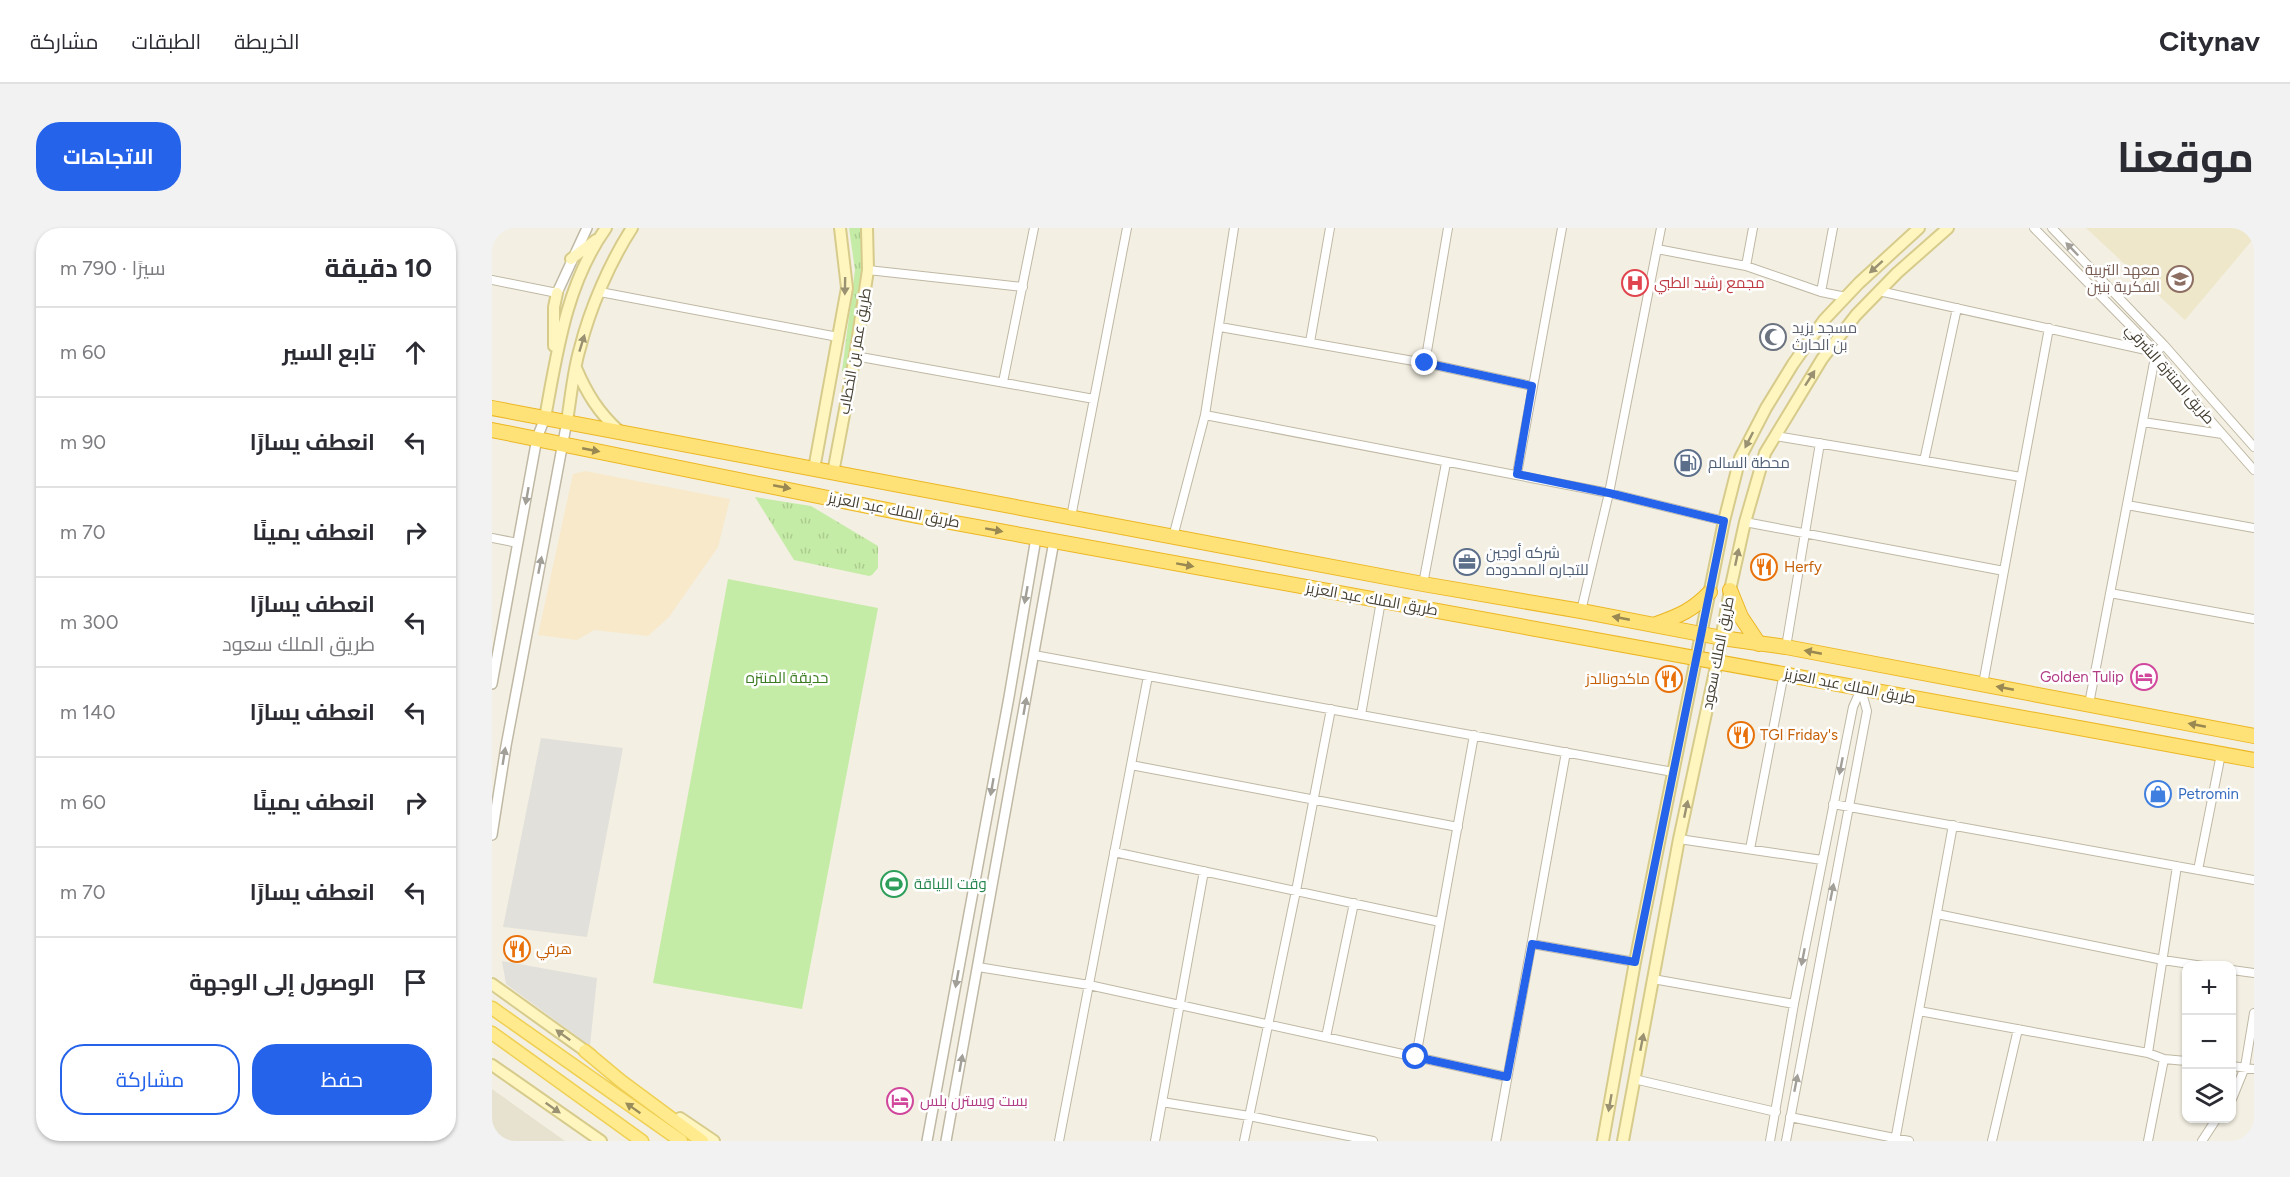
<!DOCTYPE html>
<html lang="ar">
<head>
<meta charset="utf-8">
<style>
	:root { --surface:#fff; --page:#f2f2f3; --text:#2b2b33; --muted:#7c7c81; --line:#e1e1e2; --accent:#2563eb }
	body { margin:0; font-family:Figtree,Cairo,sans-serif; background:var(--page); color:var(--text); direction:rtl }
	.controls { position:absolute; right:18px; bottom:18px; display:grid; overflow:hidden; border-radius:12px; box-shadow:0 2px 4px #0004 }
	.controls button { width:54px; height:54px; display:grid; place-items:center; padding:0; border:0; border-bottom:2px solid var(--line); background:var(--surface); color:var(--text); font:30px sans-serif }
	.stop { position:absolute; width:18px; height:18px; margin:-14px; border:4px solid #2563eb; border-radius:50%; background:#fff }
	.stop.end { background:#2563eb; border-color:#fff; box-shadow:0 2px 6px #0008 }
	.list { margin:0; padding:0; list-style:none }
	h2 { display:flex; justify-content:space-between; align-items:center; height:78px; margin:0; padding:0 24px; font-size:26px }
	h2 small { font-size:20px; font-weight:400; color:var(--muted) }
	.list li { display:grid; grid-template-columns:39px 1fr auto; gap:18px; align-items:center; box-sizing:border-box; height:90px; padding:0 24px; border-top:2px solid var(--line) }
	.list b { display:block; font-size:22px; white-space:nowrap }
	.list p { margin:0; font-size:20px; white-space:nowrap; color:var(--muted) }
	.list em { font-size:20px; font-style:normal; color:var(--muted) }
	.actions { display:flex; gap:12px; padding:18px 24px }
	.actions a { flex:1; padding:14px 0; border:2px solid var(--accent); border-radius:24px; text-align:center; font-size:21px; color:var(--accent) }
	.actions .main { background:var(--accent); color:#fff }
	.icon { flex:none; width:33px; height:33px; fill:none; stroke:currentColor; stroke-width:2; stroke-linecap:round; stroke-linejoin:round }
	.map { position:relative; flex:none; width:1762px; height:913px; overflow:hidden; direction:ltr; border-radius:24px }
	header { display:flex; align-items:center; gap:36px; box-sizing:border-box; height:84px; padding:0 30px; background:var(--surface); border-bottom:2px solid var(--line) }
	header strong { font-size:28px }
	nav { display:flex; gap:33px; margin-inline-start:auto; font-size:21px }
	.intro { display:flex; align-items:center; justify-content:space-between; box-sizing:border-box; height:144px; padding:0 36px }
	h1 { margin:0; font-size:42px }
	.button { padding:15px 27px; border-radius:24px; background:var(--accent); color:#fff; font-size:21px; font-weight:700 }
	main { display:flex; gap:36px; padding:0 36px }
	aside { flex:1; background:var(--surface); border-radius:24px; box-shadow:0 2px 4px #0004 }
	.map>svg:first-child { display:block }
	.residential { fill:#e7e2cf }
	.commercial { fill:#f8e9ca }
	.education { fill:#eee7ca }
	.grass { fill:url(#grass-tufts) }
	.park { fill:#c5eca6 }
	.parking { fill:#e2e0db }
	.lines { fill:none; stroke-linecap:round; stroke-linejoin:round }
	.minor-casing { stroke:#bfb8a4; stroke-width:10 }
	.tertiary-casing { stroke:#bfb8a4; stroke-width:12 }
	.secondary-casing { stroke:#d7cb8c; stroke-width:14 }
	.primary-casing { stroke:#efd054; stroke-width:15 }
	.trunk-casing { stroke:#ecb623; stroke-width:16 }
	.minor { stroke:#fff; stroke-width:8 }
	.tertiary { stroke:#fff; stroke-width:9 }
	.secondary { stroke:#fff6bf; stroke-width:10 }
	.primary { stroke:#ffea8e; stroke-width:12 }
	.trunk { stroke:#ffe277; stroke-width:14 }
	.oneway { fill:#a29f98 }
	.oneway2 { fill:#999171 }
	.oneway3 { fill:#998851 }
	.oneway4 { fill:#998c5b }
	.route { stroke:#2563eb; stroke-width:8 }
	.labels { text-anchor:middle; dominant-baseline:central; stroke-width:5; stroke-linejoin:round; paint-order:stroke }
	.education-label { font-size:15px; fill:#785e54; stroke:#fff; text-anchor:end }
	.health-label { font-size:15px; fill:#be3a42; stroke:#fff; text-anchor:start }
	.worship-label { font-size:15px; fill:#5b616d; stroke:#fff; text-anchor:start }
	.street-label { font-size:15px; fill:#453f32; stroke:#fff }
	.service-label { font-size:15px; fill:#4e5e75; stroke:#fff; text-anchor:start }
	.food-label { font-size:15px; fill:#c56008; stroke:#fff; text-anchor:start }
	.hotel-label { font-size:15px; fill:#b23c85; stroke:#fff; text-anchor:end }
	.park-label { font-size:15px; fill:#3a7b20; stroke:#fff }
	.shop-label { font-size:15px; fill:#366cbe; stroke:#fff; text-anchor:start }
	.leisure-label { font-size:15px; fill:#27864d; stroke:#fff; text-anchor:start }
</style>
</head>
<body>
<header>
<strong>Citynav</strong>
<nav><a>الخريطة</a><a>الطبقات</a><a>مشاركة</a></nav>
</header>
<div class="intro"><h1>موقعنا</h1><a class="button">الاتجاهات</a></div>
<main>
<div class="map">
<svg width="1762" height="913" viewBox="0 0 1762 913">
	<defs>
		<pattern id="grass-tufts" width="24" height="20" patternUnits="userSpaceOnUse" patternTransform="scale(1.5)"><rect width="24" height="20" fill="#c5eca6"/><path d="M3 7l-1-3M5 7V3M7 7l1-3M15 17l-1-3M17 17v-4M19 17l1-3" fill="none" stroke="#abcb8f"/></pattern>
	</defs>
	<rect width="100%" height="100%" fill="#f3efe2"/>
	<!-- residential -->
	<path class="residential" d="M0,861L73,913H0Z"/>
	<!-- commercial -->
	<path class="commercial" d="M93,243L238,271L226,319L177,389L156,408L102,402L85,412L46,407L81,246Z"/>
	<!-- education -->
	<path class="education" d="M1594,0H1762V10L1693,92Z"/>
	<!-- grass -->
	<path class="grass" d="M357,0H370C373,48 363,97 353,144L350,143L363,42Z
		M263,269L319,278L386,318V340L380,347L377,348L302,332Z"/>
	<!-- park -->
	<path class="park" d="M236,351L386,380L310,781L161,755Z"/>
	<!-- parking -->
	<path class="parking" d="M49,510L131,520L95,709L11,699Z
		M10,733L105,750L98,818L14,756Z"/>
	<g class="lines">
		<defs>
			<path id="minor" d="M1542,0L1664,124L1711,184L1762,242
				M1560,0L1672,117L1762,219
				M1165,21L1254,38L1329,64L1354,69
				M1254,38L1261,0
				M376,42L531,59
				M0,52L65,65
				M1387,63L1663,124
				M108,64L346,109
				M1329,64L1341,0
				M728,99L933,135L1040,158
				M818,114L838,0
				M363,128L602,171L635,0
				M933,135L956,0
				M511,154L542,0
				M713,187L1117,265L1232,293
				M1651,194L1730,206
				M1284,208L1529,249
				M1432,233L1465,80
				M1025,246L1070,0
				M1635,277L1762,300
				M579,289L602,171
				M1253,294L1512,343
				M681,309L713,187L742,0
				M0,310L26,315
				M931,356L954,235
				M1618,365L1762,391
				M1089,383L1117,265L1169,0
				M1294,419L1328,215
				M542,427L1181,544
				M1491,456L1557,100
				M1597,476L1664,124L1672,117
				M869,487L889,373
				M639,537L966,599
				M1341,576L1762,652
				M1187,611L1330,632
				M1258,621L1292,445
				M622,624L948,694
				M1706,642L1729,526
				M1445,686L1671,732L1711,738
				M1040,716L1143,734
				M486,739L597,757L1015,849
				M1740,742L1762,745
				M1161,751L1302,776
				M1427,783L1656,825L1672,831L1694,833
				M834,809L862,675
				M1656,825L1685,638
				M924,829L982,507
				M1740,838L1762,841
				M1142,851L1284,884
				M1740,871L1753,839L1762,785
				M670,874L757,888L881,913
				M1298,889L1417,913
				M567,913L656,448
				M663,913L712,643
				M752,913L804,663L839,481
				M1004,913L1074,524
				M1278,913L1302,776L1361,479L1369,461
				M1294,913L1375,483L1369,461
				M1403,913L1461,597
				M1500,913L1526,801
				M1656,913L1672,831
				M1710,913L1725,890"/>
			<path id="tertiary" d="M65,65L95,0
				M0,456L45,210L53,190
				M0,607L14,518L75,193
				M435,913L517,469L544,310
				M454,913L562,313"/>
			<path id="secondary" d="M79,31L104,12
				M62,118V79L65,65
				M84,140C95,166 107,185 127,203
				M53,190C65,125 74,56 114,0
				M75,193C79,169 81,143 88,120C98,80 118,34 140,0
				M322,241L355,60L348,0
				M341,245L363,128L376,42L375,0
				M0,756L99,827
				M0,837L109,913
				M188,890L222,913
				M1111,913L1143,734L1204,431L1232,293L1248,230L1274,180L1301,136L1332,92L1367,55L1427,0
				M1131,913L1187,611L1225,434L1238,362L1253,294L1273,225L1330,131L1364,87L1405,45L1456,0"/>
			<path id="primary" d="M0,780L189,913
				M0,805L150,913
				M93,823L129,853L210,913"/>
			<path id="trunk" d="M0,180L931,356L1089,383L1230,410L1294,419L1762,508
				M0,202L425,288L1762,532
				M1238,362L1249,389L1267,416
				M1164,396C1187,388 1201,382 1218,364"/>
		</defs>
		<!-- minor casing -->
		<use href="#minor" class="minor-casing"/>
		<!-- tertiary casing -->
		<use href="#tertiary" class="tertiary-casing"/>
		<!-- secondary casing -->
		<use href="#secondary" class="secondary-casing"/>
		<!-- primary casing -->
		<use href="#primary" class="primary-casing"/>
		<!-- trunk casing -->
		<use href="#trunk" class="trunk-casing"/>
		<!-- minor -->
		<use href="#minor" class="minor"/>
		<!-- tertiary -->
		<use href="#tertiary" class="tertiary"/>
		<!-- secondary -->
		<use href="#secondary" class="secondary"/>
		<!-- primary -->
		<use href="#primary" class="primary"/>
		<!-- trunk -->
		<use href="#trunk" class="trunk"/>
	</g>
	<!-- one-way arrows -->
	<defs><path id="oneway-solid" d="M-6-.8H1V-3.2L6.5 0L1 3.2V.8H-6Z" transform="scale(1.5)"/></defs>
	<g class="oneway">
		<use href="#oneway-solid" transform="translate(1580 21) rotate(-134)"/>
		<use href="#oneway-solid" transform="translate(35 268) rotate(100)"/>
		<use href="#oneway-solid" transform="translate(48 337) rotate(-79)"/>
		<use href="#oneway-solid" transform="translate(534 367) rotate(100)"/>
		<use href="#oneway-solid" transform="translate(533 478) rotate(-80)"/>
		<use href="#oneway-solid" transform="translate(12 528) rotate(-81)"/>
		<use href="#oneway-solid" transform="translate(1349 538) rotate(101)"/>
		<use href="#oneway-solid" transform="translate(500 559) rotate(100)"/>
		<use href="#oneway-solid" transform="translate(1340 664) rotate(-79)"/>
		<use href="#oneway-solid" transform="translate(1311 729) rotate(101)"/>
		<use href="#oneway-solid" transform="translate(465 751) rotate(100)"/>
		<use href="#oneway-solid" transform="translate(469 835) rotate(-80)"/>
		<use href="#oneway-solid" transform="translate(1304 855) rotate(-79)"/>
	</g>
	<g class="oneway2">
		<use href="#oneway-solid" transform="translate(1384 39) rotate(138)"/>
		<use href="#oneway-solid" transform="translate(353 58) rotate(91)"/>
		<use href="#oneway-solid" transform="translate(90 115) rotate(-73)"/>
		<use href="#oneway-solid" transform="translate(1318 150) rotate(-57)"/>
		<use href="#oneway-solid" transform="translate(1257 212) rotate(117)"/>
		<use href="#oneway-solid" transform="translate(1245 329) rotate(-78)"/>
		<use href="#oneway-solid" transform="translate(1194 581) rotate(-78)"/>
		<use href="#oneway-solid" transform="translate(71 807) rotate(-144)"/>
		<use href="#oneway-solid" transform="translate(1150 814) rotate(-79)"/>
		<use href="#oneway-solid" transform="translate(1118 875) rotate(100)"/>
		<use href="#oneway-solid" transform="translate(61 880) rotate(35)"/>
	</g>
	<g class="oneway3">
		<use href="#oneway-solid" transform="translate(99 222) rotate(11)"/>
		<use href="#oneway-solid" transform="translate(290 259) rotate(11)"/>
		<use href="#oneway-solid" transform="translate(502 302) rotate(10)"/>
		<use href="#oneway-solid" transform="translate(693 337) rotate(10)"/>
		<use href="#oneway-solid" transform="translate(1129 390) rotate(-169)"/>
		<use href="#oneway-solid" transform="translate(1321 424) rotate(-169)"/>
		<use href="#oneway-solid" transform="translate(1513 460) rotate(-169)"/>
		<use href="#oneway-solid" transform="translate(1705 497) rotate(-169)"/>
	</g>
	<use class="oneway4" href="#oneway-solid" transform="translate(141 880) rotate(-145)"/>
	<g class="lines">
		<!-- route -->
		<path class="route" d="M924,829L1015,849L1040,716L1143,734L1232,293L1117,265L1025,246L1040,158L933,135"/>
	</g>
	<!-- icons -->
	<defs>
		<symbol id="university-ring" viewBox="-11 -11 22 22"><circle r="9.5" fill="#fff" stroke="#8d6e63" stroke-width="1.5"/><path d="M0-5L7-2L0 1L-7-2ZM-4 1L0 2.5L4 1V4Q0 6-4 4Z" fill="#8d6e63"/></symbol>
		<symbol id="hospital-ring" viewBox="-11 -11 22 22"><circle r="9.5" fill="#fff" stroke="#e0444e" stroke-width="1.5"/><path d="M-5-5h3v3.5h4V-5h3V5h-3V1.5h-4V5h-3Z" fill="#e0444e"/></symbol>
		<symbol id="mosque-ring" viewBox="-11 -11 22 22"><circle r="9.5" fill="#fff" stroke="#6b7280" stroke-width="1.5"/><path d="M3.5-4.9A6 6 0 1 0 3.5 4.9A5 5 0 1 1 3.5-4.9Z" fill="#6b7280"/></symbol>
		<symbol id="fuel-ring" viewBox="-11 -11 22 22"><circle r="9.5" fill="#fff" stroke="#5c6f8a" stroke-width="1.5"/><path d="M-5.5-6h7V0h2V4h1.3V-2.5L3-4.5l.8-.8L6-3V5H2.5V1h-1V6h-7ZM-4.2-4.7v3.2H.2V-4.7Z" fill="#5c6f8a"/></symbol>
		<symbol id="office-ring" viewBox="-11 -11 22 22"><circle r="9.5" fill="#fff" stroke="#5c6f8a" stroke-width="1.5"/><path d="M-6-3h4V-5.5h4V-3h4V5H-6ZM-1-4.5V-3h2v-1.5ZM-6 0V1H6V0Z" fill="#5c6f8a"/></symbol>
		<symbol id="restaurant-ring" viewBox="-11 -11 22 22"><circle r="9.5" fill="#fff" stroke="#e8710a" stroke-width="1.5"/><path d="M-5-6h1v4h1v-4h1v4h1v-4h1v5L-1.5 .5V6h-2V.5L-5-1ZM5-6V6H3V1.5H1.5Q1.5-4 5-6Z" fill="#e8710a"/></symbol>
		<symbol id="hotel-ring" viewBox="-11 -11 22 22"><circle r="9.5" fill="#fff" stroke="#d1479c" stroke-width="1.5"/><path d="M-6-4.5h1.5V1H6V5H4.5V3h-9V5H-6ZM-4 0a1.8 1.8 0 1 1 3.6 0ZM.5 0V-2.5h3Q6-2.5 6 0Z" fill="#d1479c"/></symbol>
		<symbol id="shop-ring" viewBox="-11 -11 22 22"><circle r="9.5" fill="#fff" stroke="#3f7fe0" stroke-width="1.5"/><path d="M-5-2.5h2.3a2.7 3.5 0 0 1 5.4 0H5L5.5 6h-11ZM-1.5-2.5h3a1.5 2.3 0 0 0-3 0Z" fill="#3f7fe0"/></symbol>
		<symbol id="stadium-ring" viewBox="-11 -11 22 22"><circle r="9.5" fill="#fff" stroke="#2e9e5b" stroke-width="1.5"/><path d="M0-5a6.5 5 0 1 0 0 10a6.5 5 0 1 0 0-10ZM-3.5-1.8h7v3.6h-7Z" fill="#2e9e5b"/></symbol>
	</defs>
	<g fill-rule="evenodd">
		<use href="#university-ring" x="1673" y="36" width="30" height="30"/>
		<use href="#hospital-ring" x="1128" y="40" width="30" height="30"/>
		<use href="#mosque-ring" x="1266" y="94" width="30" height="30"/>
		<use href="#fuel-ring" x="1181" y="220" width="30" height="30"/>
		<use href="#office-ring" x="960" y="319" width="30" height="30"/>
		<use href="#restaurant-ring" x="1257" y="324" width="30" height="30"/>
		<use href="#hotel-ring" x="1637" y="434" width="30" height="30"/>
		<use href="#restaurant-ring" x="1162" y="436" width="30" height="30"/>
		<use href="#restaurant-ring" x="1234" y="492" width="30" height="30"/>
		<use href="#shop-ring" x="1651" y="551" width="30" height="30"/>
		<use href="#stadium-ring" x="387" y="641" width="30" height="30"/>
		<use href="#restaurant-ring" x="10" y="706" width="30" height="30"/>
		<use href="#hotel-ring" x="393" y="858" width="30" height="30"/>
	</g>
	<g class="labels">
		<!-- education labels -->
		<g class="education-label">
			<text x="1668" y="42">معهد التربية<tspan x="1668" dy="17">الفكرية بنين</tspan></text>
		</g>
		<!-- health labels -->
		<g class="health-label">
			<text x="1162" y="55">مجمع رشيد الطبي</text>
		</g>
		<!-- worship labels -->
		<g class="worship-label">
			<text x="1300" y="100">مسجد يزيد<tspan x="1300" dy="17">بن الحارث</tspan></text>
		</g>
		<!-- street labels -->
		<g class="street-label">
			<text transform="translate(363 123) rotate(-80)">طريق عمر بن الخطاب</text>
			<text transform="translate(1678 146) rotate(49)">طريق المنتزة الشرقي</text>
			<text transform="translate(402 282) rotate(11)">طريق الملك عبد العزيز</text>
			<text transform="translate(880 371) rotate(10)">طريق الملك عبد العزيز</text>
			<text transform="translate(1226 425) rotate(-79)">طريق الملك سعود</text>
			<text transform="translate(1358 458) rotate(11)">طريق الملك عبد العزيز</text>
		</g>
		<!-- service labels -->
		<g class="service-label">
			<text x="1216" y="235">محطة السالم</text>
			<text x="994" y="325">شركه أوجين<tspan x="994" dy="17">للتجاره المحدوده</tspan></text>
		</g>
		<!-- food labels -->
		<g class="food-label">
			<text x="1292" y="339">Herfy</text>
			<text x="1158" y="451" text-anchor="end">ماكدونالدز</text>
			<text x="1268" y="507">TGI Friday's</text>
			<text x="44" y="721">هرفي</text>
		</g>
		<!-- hotel labels -->
		<g class="hotel-label">
			<text x="1632" y="449">Golden Tulip</text>
			<text x="428" y="873" text-anchor="start">بست ويسترن بلس</text>
		</g>
		<!-- park labels -->
		<g class="park-label">
			<text x="295" y="450">حديقة المنتزه</text>
		</g>
		<!-- shop labels -->
		<g class="shop-label">
			<text x="1686" y="566">Petromin</text>
		</g>
		<!-- leisure labels -->
		<g class="leisure-label">
			<text x="422" y="656">وقت اللياقة</text>
		</g>
	</g>
</svg>
<div class="controls">
<button>+</button>
<button>−</button>
<button><svg class="icon" aria-label="layers" viewBox="0 0 24 24"><path d="M12 4l9 5-9 5-9-5zM3 14l9 5 9-5"/></svg></button>
</div>
<div class="stop" style="left:924px;top:829px"></div>
<div class="stop end" style="left:933px;top:135px"></div>
</div>
<aside>
<h2>10 دقيقة<small>سيرًا · 790 m</small></h2>
<ul class="list">
<li><svg class="icon" aria-label="ahead" viewBox="0 0 24 24"><path d="M12 20V5M6 11l6-6 6 6"/></svg><div><b>تابع السير</b></div><em>60 m</em></li>
<li><svg class="icon" aria-label="left" viewBox="0 0 24 24"><path d="M17 20v-9H6M10 6l-5 5 5 5"/></svg><div><b>انعطف يسارًا</b></div><em>90 m</em></li>
<li><svg class="icon" aria-label="right" viewBox="0 0 24 24"><path d="M7 20v-9h11M14 6l5 5-5 5"/></svg><div><b>انعطف يمينًا</b></div><em>70 m</em></li>
<li><svg class="icon" aria-label="left" viewBox="0 0 24 24"><path d="M17 20v-9H6M10 6l-5 5 5 5"/></svg><div><b>انعطف يسارًا</b><p>طريق الملك سعود</p></div><em>300 m</em></li>
<li><svg class="icon" aria-label="left" viewBox="0 0 24 24"><path d="M17 20v-9H6M10 6l-5 5 5 5"/></svg><div><b>انعطف يسارًا</b></div><em>140 m</em></li>
<li><svg class="icon" aria-label="right" viewBox="0 0 24 24"><path d="M7 20v-9h11M14 6l5 5-5 5"/></svg><div><b>انعطف يمينًا</b></div><em>60 m</em></li>
<li><svg class="icon" aria-label="left" viewBox="0 0 24 24"><path d="M17 20v-9H6M10 6l-5 5 5 5"/></svg><div><b>انعطف يسارًا</b></div><em>70 m</em></li>
<li><svg class="icon" aria-label="arrive" viewBox="0 0 24 24"><path d="M6 21V4h12l-3 4 3 4H6"/></svg><div><b>الوصول إلى الوجهة</b></div></li>
</ul>
<div class="actions"><a class="main">حفظ</a><a>مشاركة</a></div>
</aside>
</main>
</body>
</html>
